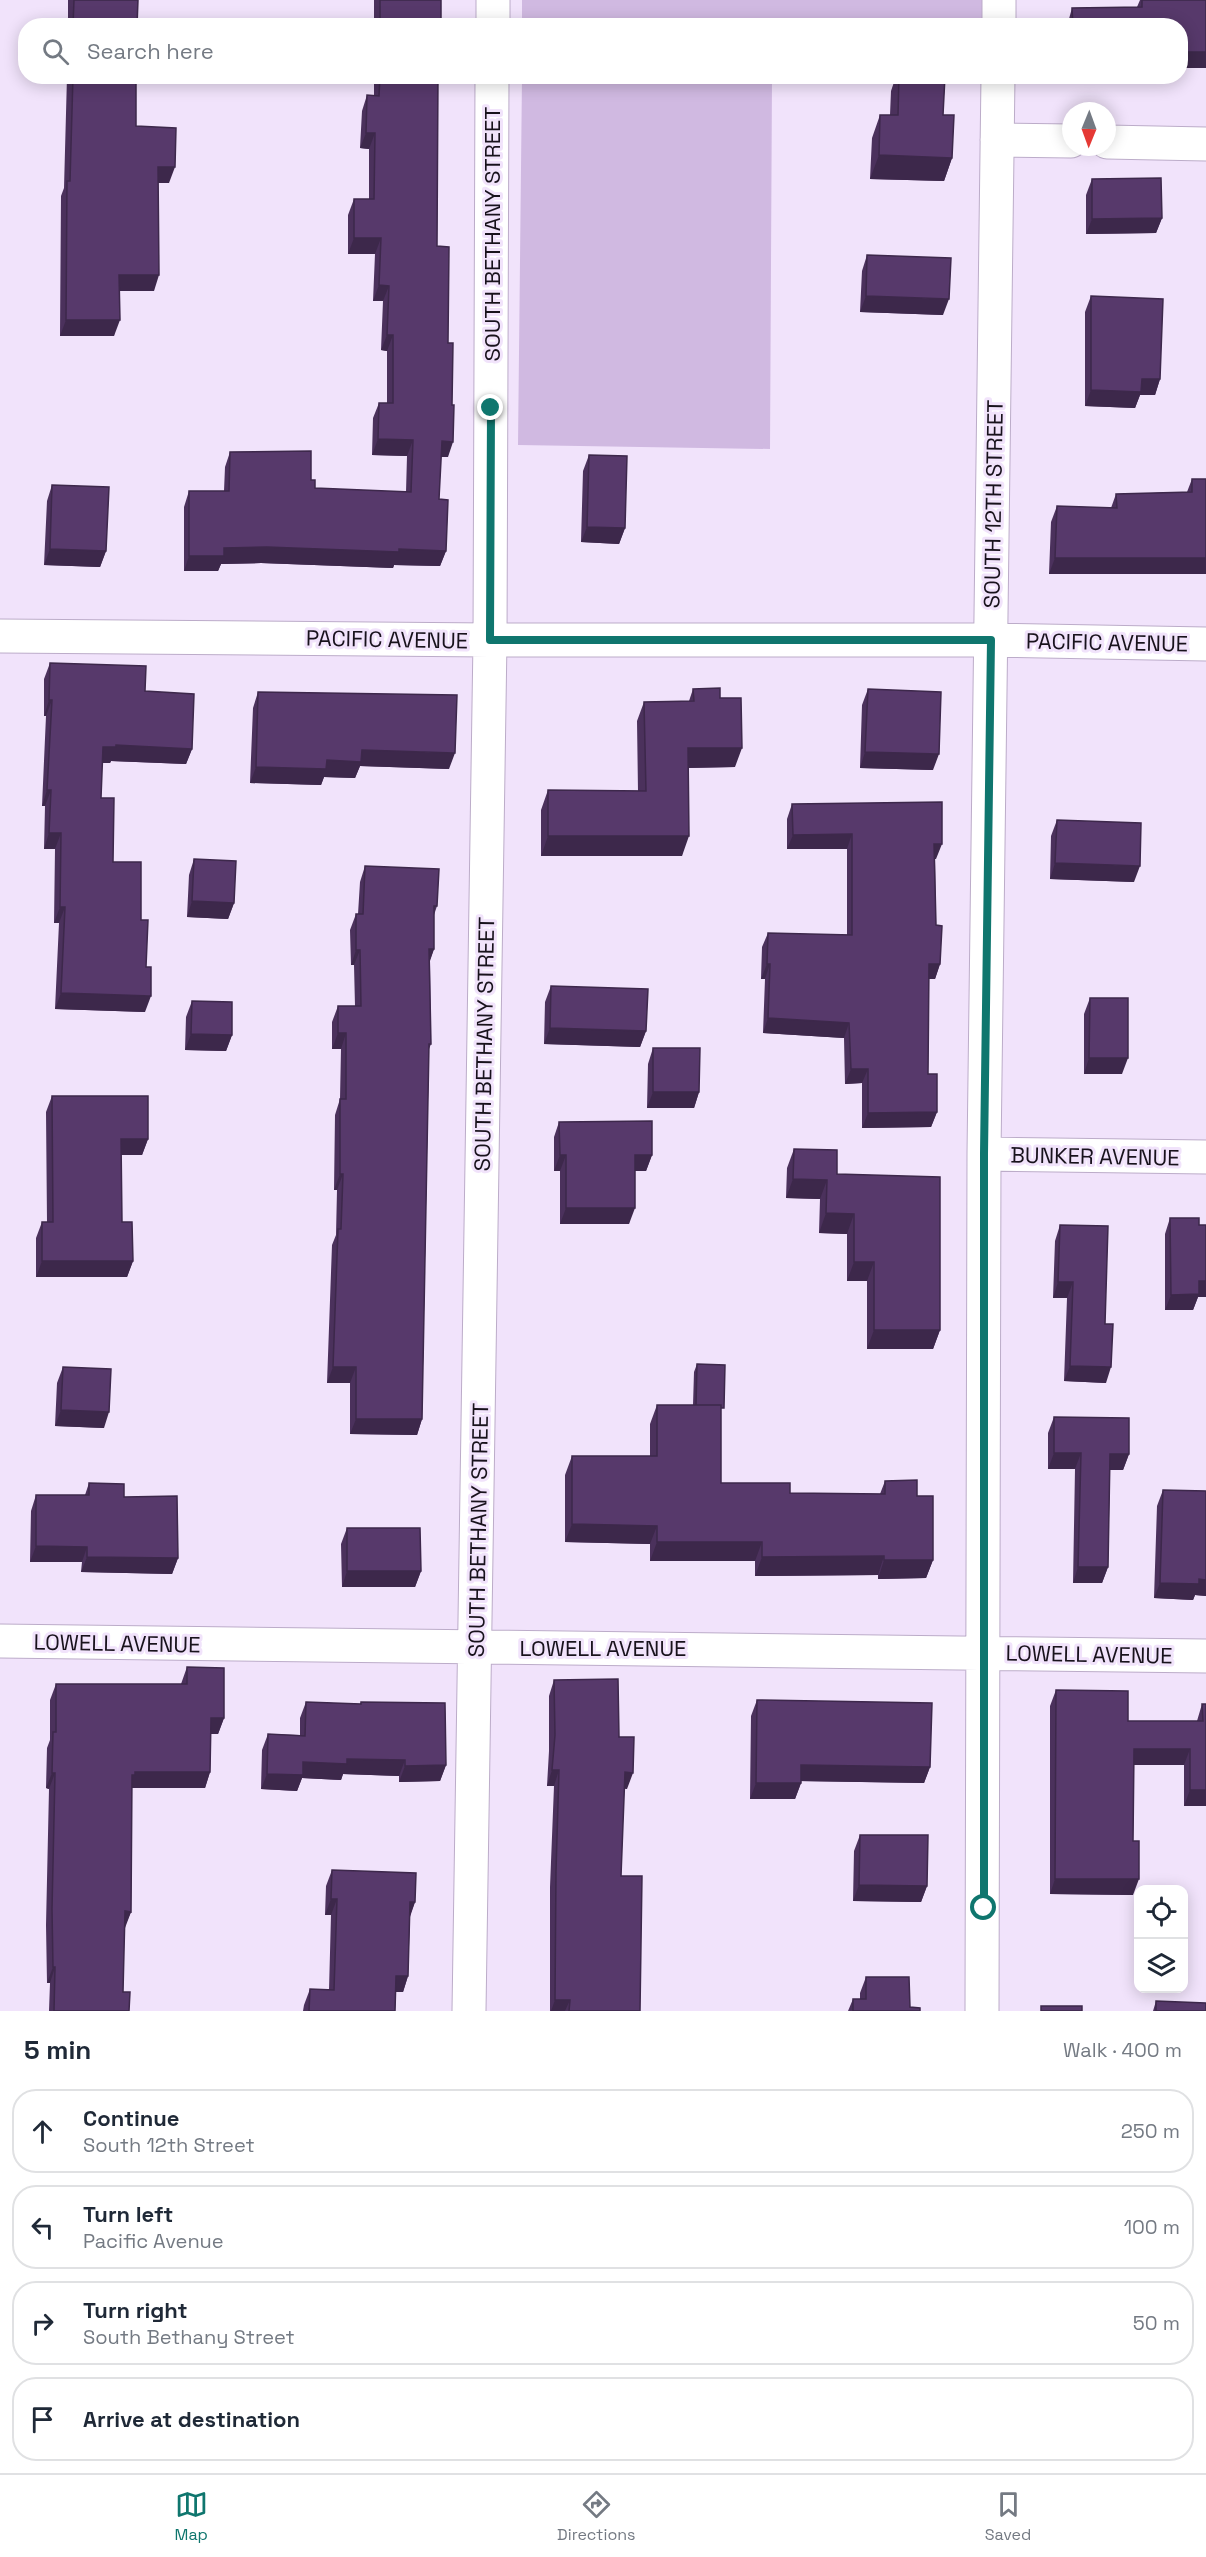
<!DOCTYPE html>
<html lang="en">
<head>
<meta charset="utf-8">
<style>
	:root { --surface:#fff; --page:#f6f6f7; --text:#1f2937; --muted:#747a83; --line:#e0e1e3; --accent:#0f766e }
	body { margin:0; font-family:"Space Grotesk",sans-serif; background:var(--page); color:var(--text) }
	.controls { position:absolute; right:18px; bottom:18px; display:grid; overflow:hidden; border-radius:12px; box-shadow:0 3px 15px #0003 }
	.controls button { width:54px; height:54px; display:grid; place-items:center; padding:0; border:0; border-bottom:2px solid var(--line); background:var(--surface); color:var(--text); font:30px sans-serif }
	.compass { position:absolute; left:1062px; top:102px; width:54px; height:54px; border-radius:50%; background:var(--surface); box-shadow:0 3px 15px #0003; rotate:181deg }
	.stop { position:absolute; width:18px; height:18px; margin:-14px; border:4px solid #0f766e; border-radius:50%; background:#fff }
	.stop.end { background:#0f766e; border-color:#fff; box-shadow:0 2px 6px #0008 }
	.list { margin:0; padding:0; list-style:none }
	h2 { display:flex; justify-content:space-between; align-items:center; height:78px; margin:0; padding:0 24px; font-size:26px }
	h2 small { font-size:20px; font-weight:400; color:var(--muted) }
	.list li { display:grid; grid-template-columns:39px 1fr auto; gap:18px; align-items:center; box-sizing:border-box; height:84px; margin:0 12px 12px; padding:0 12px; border:2px solid var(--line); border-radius:24px }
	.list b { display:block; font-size:22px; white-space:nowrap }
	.list p { margin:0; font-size:20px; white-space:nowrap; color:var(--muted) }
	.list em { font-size:20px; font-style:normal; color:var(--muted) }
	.icon { flex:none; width:33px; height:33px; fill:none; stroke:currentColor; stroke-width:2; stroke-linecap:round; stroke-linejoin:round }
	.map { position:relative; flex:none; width:1206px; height:2011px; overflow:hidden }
	.search { position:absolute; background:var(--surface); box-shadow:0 3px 15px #0003; left:18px; right:18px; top:18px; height:66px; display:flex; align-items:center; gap:15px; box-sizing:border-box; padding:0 21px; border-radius:24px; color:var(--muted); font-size:22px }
	.sheet { height:462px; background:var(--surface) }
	nav { display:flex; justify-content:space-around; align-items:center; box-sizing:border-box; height:84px; border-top:2px solid var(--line); background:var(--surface); font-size:16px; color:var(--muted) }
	nav a { display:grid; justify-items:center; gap:3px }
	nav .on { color:var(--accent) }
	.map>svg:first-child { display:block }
	.green { fill:#d0b9e1 }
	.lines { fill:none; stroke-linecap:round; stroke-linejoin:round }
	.street-casing { stroke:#bcacc9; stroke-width:35 }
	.street { stroke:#fff; stroke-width:33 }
	.wall { fill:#4b315c }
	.shaded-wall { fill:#3d284b }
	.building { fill:#57396b; stroke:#3d284b; stroke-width:1.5 }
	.route { stroke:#0f766e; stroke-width:8 }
	.labels { text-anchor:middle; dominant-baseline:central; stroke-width:6; stroke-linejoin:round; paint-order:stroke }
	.street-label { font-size:22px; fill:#18121c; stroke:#f1e3fb }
</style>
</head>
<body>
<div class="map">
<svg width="1206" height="2011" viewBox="0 0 1206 2011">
	<rect width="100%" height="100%" fill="#f1e3fb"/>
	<!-- green -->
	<path class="green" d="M522,0H987V25L522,26Z
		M522,77H772L770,449L518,445Z"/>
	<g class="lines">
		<defs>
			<path id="street" d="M493,26V0
				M999,26V0
				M997,140L1071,141
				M1107,142L1206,144
				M0,636L490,640H991L1206,644
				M984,1154L1206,1157
				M0,1641L1206,1656
				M469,2011L490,640L492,76
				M982,2011L984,1154L998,76"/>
		</defs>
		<!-- street casing -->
		<use href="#street" class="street-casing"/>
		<!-- street -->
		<use href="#street" class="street"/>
	</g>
	<!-- wall -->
	<path class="wall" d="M68,0H138L137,26H68Z
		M374,0H441V26H374Z
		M1140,0H1206L1180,26H1067L1072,8L1137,7Z
		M67,76H136V126L169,183H158L154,291H119L114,336H60L61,196L64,188Z
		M374,76H438L437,246L448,343V457H441L439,499L446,551L440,566L394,565L393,568L261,563L221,564L218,571H184V507L189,491H224L225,467L230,452L311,480L315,488L406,492L407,456L372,455L373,418L379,403H387V351L381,350L383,301H373L375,254H348V215L354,199H369V149L360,148L362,111L367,95L374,96Z
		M896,76H945L943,115L952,158L944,181L870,179L872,138L880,115H890L891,91Z
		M1092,179L1162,218L1156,233L1086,234V195Z
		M867,255L943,315L860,312L862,271Z
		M1091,296L1160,379L1155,395H1140L1135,408L1085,406V312Z
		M589,455L625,528L619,544L581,542L583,471Z
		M1192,479L1206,574H1049L1051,522L1057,506L1111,508L1116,494L1187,492Z
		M52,485L106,551L100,567L44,565L47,501Z
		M50,663L145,691L192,749L186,764L111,761L110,763H102L101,798L113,862L141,920L145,1012L55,1009L59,923H54L55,849H44L45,806H42L46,716H44V679Z
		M693,689L720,698L735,767L689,768L682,856H541V810L548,790L638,791L637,721L644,702L689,701Z
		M868,689L933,770L860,768L862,705Z
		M258,692L449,769L360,766L355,778L324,777L321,785L250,783L253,708Z
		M792,804L936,859H935L936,925L940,964L935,979H929L928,1074L937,1112L931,1127L862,1128V1083L845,1084L844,1038L763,1033L765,979H761L762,947L768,933L847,935V849H787V819Z
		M1057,820L1134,882L1050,879L1051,836Z
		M194,859L234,903L228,919L187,917L189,875Z
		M365,866L437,906L434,915V949L430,961L431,1044L429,1049L422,1419L417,1435L350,1434V1383H327L332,1245L336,1235L337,1190H334L335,1115L340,1099L341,1049H332V1022L338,1006H355L354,965H351L350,930L356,914H358L360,882Z
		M551,986L646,1031L640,1047L544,1044L545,1002Z
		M1090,998L1122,1074H1084V1014Z
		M192,1001L232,1035L226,1051L185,1050L186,1017Z
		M653,1048L699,1092L694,1108H647L648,1064Z
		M52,1096L148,1139L142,1155H121L122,1222L133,1261L127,1277H36V1238L42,1222H47L46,1112Z
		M559,1122L652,1155L646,1171H635L629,1224H560V1171H554V1137Z
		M794,1149L837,1174L940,1330L933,1349H867V1281H847V1234L819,1233L820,1199L786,1198L787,1168Z
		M1170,1218L1198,1297L1193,1310H1165V1234Z
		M1060,1225L1105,1324L1106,1383L1064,1381L1067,1298H1053L1055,1241Z
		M697,1364L721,1415V1483L790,1493L880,1494L885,1481L917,1496L933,1560L926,1578L878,1579V1575L755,1576V1561H650V1544L565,1542V1475L572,1456H650V1424L657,1405H693L694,1372Z
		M63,1367L104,1428L55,1426L57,1383Z
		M1054,1417L1129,1454L1123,1470H1110L1108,1567L1102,1583H1073L1075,1469H1048V1433Z
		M89,1483L124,1497L178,1558L172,1574L81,1572L82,1562H30L31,1511L36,1495H85Z
		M1163,1490L1206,1491V1596L1195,1595L1193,1600L1154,1598L1157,1506Z
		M347,1528L421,1571L415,1587H342L341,1544Z
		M187,1667L224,1718L218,1734H211L210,1772L205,1788H132L131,1912L124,1928L123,1992L129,2011H49L50,1983H47L46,1925L49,1789L46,1788L47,1748L50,1740V1700L56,1684H181Z
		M554,1680L619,1737L627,1789L624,1788L621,1876L640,2011H550V1887L554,1786H547L549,1751V1696Z
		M1056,1690L1128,1721H1197L1202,1704H1206V1806H1184V1765H1134L1133,1841V1895L1050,1894V1706Z
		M757,1700L930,1767L924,1783L801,1781V1783L795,1799H750L751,1716Z
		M306,1702L360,1704L361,1702L446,1765L440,1781L399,1782V1776L343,1774L341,1780L302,1778L297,1791L261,1789L262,1750L268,1734L300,1735V1718Z
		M860,1835L927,1886L921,1902L853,1901L854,1851Z
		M332,1870L415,1902L410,1917L408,1976L403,1992H396L395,2011H303L304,2005L310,1989L329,1990L331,1915H325L326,1886Z
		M866,1977L910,2007L920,2011H848L853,1999H860V1993Z
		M1156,2001L1206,2011H1153Z"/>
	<!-- shaded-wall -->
	<path class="shaded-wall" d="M1180,52H1206V68H1180Z
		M366,133H375L369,149L360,148Z
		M879,155L952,158L944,181L870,179Z
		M158,167H175L169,183H153Z
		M1162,218L1156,233L1086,234L1092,219Z
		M354,238H381L375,254H348Z
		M119,275H159L154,291H113Z
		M379,285L389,286L383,301H373Z
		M866,296L949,299L943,315L860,312Z
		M66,320H120L114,336H60Z
		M387,335H393L387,351L381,350Z
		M1142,379H1160L1155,395H1140L1135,408L1085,406L1091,390Z
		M378,439L413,440L407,456L372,455Z
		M442,441L453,442L448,457H436Z
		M587,527L625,528L619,544L581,542Z
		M267,547L399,549L446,551L440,566L394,565L393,568L261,563L221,564L218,571H184L189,556L224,548Z
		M50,549L106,551L100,567L44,565Z
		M1055,558H1206V574H1049Z
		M49,700H52L46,716H44Z
		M116,745L192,749L186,764L111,761L110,763H97L103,747Z
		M688,748H742L735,767L681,768Z
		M362,750L455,753L449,769L360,766L355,778L324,777L321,785L250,783L256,767L327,760Z
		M865,752L939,754L933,770L860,768Z
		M47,790H51L45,806H42Z
		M49,833H61L55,849H44Z
		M852,834L847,849H787L793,835Z
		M548,836H689L682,856H541Z
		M934,844H942L936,859H929Z
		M1055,863L1140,866L1134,882L1050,879Z
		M192,901L234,903L228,919L187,917Z
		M60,907H65L59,923H54Z
		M429,949H434L428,965Z
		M356,950H360L354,965H351Z
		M767,964H770L765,979H761Z
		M929,964H940L935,979H924Z
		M61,993L151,996L145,1012L55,1009Z
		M768,1018L849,1023L844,1038L763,1033Z
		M550,1028L646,1031L640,1047L544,1044Z
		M338,1033H346L341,1049H332Z
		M191,1034L232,1035L226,1051L185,1050Z
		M1089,1058H1128L1122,1074H1084Z
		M851,1069H868L862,1083L845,1084Z
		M653,1092H699L694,1108H647Z
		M937,1112L931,1127L862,1128L868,1113Z
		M121,1139H148L142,1155H115Z
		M560,1155H566L560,1171H554Z
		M635,1155H652L646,1171H629Z
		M340,1174H343L337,1190H334Z
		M793,1179L827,1180L820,1199L786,1198Z
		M566,1208H635L629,1224H560Z
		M826,1213L854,1214L847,1234L819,1233Z
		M42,1261H133L127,1277H36Z
		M854,1262H874L867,1281H847Z
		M1199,1281H1206V1297H1198L1193,1310H1165L1171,1295Z
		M1058,1282H1073L1067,1298H1053Z
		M874,1330H940L933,1349H867Z
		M1070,1366L1111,1367L1106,1383L1064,1381Z
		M333,1367H356L350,1383H327Z
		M61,1410L109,1412L104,1428L55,1426Z
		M356,1419H422L417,1435L350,1434Z
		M1054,1453H1081L1075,1469H1048Z
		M1110,1454H1129L1123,1470H1104Z
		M572,1524L657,1526L650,1544L565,1542Z
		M657,1542H762L755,1561H650Z
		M36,1546L87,1547L82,1562H30Z
		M884,1556L878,1575L755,1576L762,1557Z
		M87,1557L178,1558L172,1574L81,1572Z
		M884,1560H933L926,1578L878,1579Z
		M1078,1567H1108L1102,1583H1073Z
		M347,1571H421L415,1587H342Z
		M1199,1579L1206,1580V1596L1195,1595L1193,1600L1154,1598L1160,1583Z
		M211,1718H224L218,1734H205Z
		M1134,1749H1190L1184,1765H1128Z
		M347,1759L405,1760L399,1776L343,1774L341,1780L302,1778L297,1791L261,1789L267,1774L303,1762Z
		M446,1765L440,1781L399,1782L405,1766Z
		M801,1765L930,1767L924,1783L795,1781Z
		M552,1770H559L554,1786H547Z
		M135,1772H210L205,1788H131L132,1775Z
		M625,1772L633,1773L627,1789L619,1788Z
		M52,1773H55L49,1789L46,1788Z
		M756,1783H801L795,1799H750Z
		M1190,1790H1206V1806H1184Z
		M1055,1879H1139L1133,1895L1050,1894Z
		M859,1885L927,1886L921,1902L853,1901Z
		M331,1899H337L331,1915H325Z
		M410,1902H415L409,1918Z
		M125,1911L131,1912L125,1928L119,1927Z
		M53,1967H55L50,1983H47Z
		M396,1976H408L403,1992H390Z
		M555,2000H570L565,2011H551Z"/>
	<!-- building -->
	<path class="building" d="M74,0H138L137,26H73Z
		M380,0H441V26H380Z
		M1142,0H1206V52H1180V26H1073L1072,8L1142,7Z
		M73,76H136V126L176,128L175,167H158L159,275H119L120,320H66L67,181H70Z
		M380,76H438L437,246L449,247L448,343H453L452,405H454L453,442L442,441L439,499L448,500L446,551L399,549V552L267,547L224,548V556H189V491H229L230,452L311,451V480H315V488L411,492L413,440L378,439L379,403H393V335H387L389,286L379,285L381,238H354V199H374L375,133H366L367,95L379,96Z
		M899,76H945L943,115H954L952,158L879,155L880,115H898Z
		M1161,178L1162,218L1092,219V179Z
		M867,255L951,258L949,299L866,296Z
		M1091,296L1163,299L1160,379H1142L1141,392L1091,390Z
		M589,455L627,456L625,528L587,527Z
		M1192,479H1206V558H1055L1057,506L1117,508L1116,494L1192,492Z
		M52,485L109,487L106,551L50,549Z
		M50,663L146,666L145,691L194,694L192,749L116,745V747H103L101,798H114L113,862H141V920H148L146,967H151V996L61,993L65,907H60L61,833H49L51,790H47L52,700H49Z
		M720,688V698H741L742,748H688L689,836H548V790L646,791L644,702L694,701L693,689Z
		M868,689L941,692L939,754L865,752Z
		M258,692L457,695L455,753L362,750L361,762L327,760L326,769L256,767Z
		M942,802V844H934L936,925L942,926L940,964H929L928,1074H937V1112L868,1113V1069H851L849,1023L768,1018L770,964H767L768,933L852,935V834L793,835L792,804Z
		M1057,820L1141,823L1140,866L1055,863Z
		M194,859L236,861L234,903L192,901Z
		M365,866L439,869L437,906H434V949H429L431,1044H429L422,1419H356V1367H333L338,1229H341L343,1174H340V1099H346V1033H338V1006H361L360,950H356V914H363Z
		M551,986L648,989L646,1031L550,1028Z
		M1090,998H1128V1058H1089Z
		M192,1001L232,1002V1035L191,1034Z
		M653,1048H700L699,1092H653Z
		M52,1096H148V1139H121L122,1222H132L133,1261H42V1222H53Z
		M652,1121V1155H635V1208H566V1155H560L559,1122Z
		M794,1149L837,1150V1174L940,1177V1330H874V1262H854V1214L826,1213L827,1180L793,1179Z
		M1170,1218H1199V1225H1206V1281H1199V1294L1171,1295Z
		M1060,1225L1108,1226L1105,1324H1113L1111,1367L1070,1366L1073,1282H1058Z
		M697,1364L725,1365L724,1408H721V1405H696Z
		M63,1367L111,1369L109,1412L61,1410Z
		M657,1405H721V1483H790V1493L885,1494V1481L917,1480V1496H933V1560H884V1556L762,1557V1542H657V1526L572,1524V1456H657Z
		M1054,1417L1129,1418V1454H1110L1108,1567H1078L1081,1453H1054Z
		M89,1483L124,1484V1497L177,1496L178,1558L87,1557V1547L36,1546V1495H89Z
		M1163,1490L1206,1491V1580L1199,1579V1584L1160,1583Z
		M347,1528H420L421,1571H347Z
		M187,1667L224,1668V1718H211L210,1772H135V1775H132L131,1912L125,1911L123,1992H130L129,2011H54L55,1967H53L52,1909L55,1773H52L53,1732H56V1684H187Z
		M618,1679L619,1737H634L633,1773L625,1772L621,1876H642L640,2011H569L570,2000H555L556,1871L559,1770H552L555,1735L554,1680Z
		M1056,1690L1128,1691V1721H1203L1202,1704H1206V1790H1190V1749H1134L1133,1841H1139V1879H1055Z
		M757,1700L932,1703L930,1767L801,1765V1783H756Z
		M306,1702L361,1704V1702L445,1703L446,1765L405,1766V1760L347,1759V1764L303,1762V1775L267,1774L268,1734L305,1736Z
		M860,1835H928L927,1886L859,1885Z
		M332,1870L416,1873L415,1902H410L408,1976H396L395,2011H309L310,1989L334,1990L337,1899H331Z
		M866,1977H909L910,2007L920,2008V2011H853V1999H866Z
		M1156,2001L1206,2003V2011H1156Z
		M1041,2006H1082V2011H1041Z"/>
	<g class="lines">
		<!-- route -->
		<path class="route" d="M491,408L490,640H991L984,1154V1908"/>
	</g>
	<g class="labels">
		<!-- street labels -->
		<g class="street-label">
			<text transform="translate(492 234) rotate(-90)">SOUTH BETHANY STREET</text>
			<text transform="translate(993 504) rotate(-89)">SOUTH 12TH STREET</text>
			<text transform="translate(387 639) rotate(1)">PACIFIC AVENUE</text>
			<text transform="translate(1107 642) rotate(1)">PACIFIC AVENUE</text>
			<text transform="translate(484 1044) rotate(-89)">SOUTH BETHANY STREET</text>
			<text transform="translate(1095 1156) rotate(1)">BUNKER AVENUE</text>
			<text transform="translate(478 1530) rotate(-89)">SOUTH BETHANY STREET</text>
			<text transform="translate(117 1643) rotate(1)">LOWELL AVENUE</text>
			<text x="603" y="1648">LOWELL AVENUE</text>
			<text transform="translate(1089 1654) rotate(1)">LOWELL AVENUE</text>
		</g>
	</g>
</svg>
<div class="controls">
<button><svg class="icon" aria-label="locate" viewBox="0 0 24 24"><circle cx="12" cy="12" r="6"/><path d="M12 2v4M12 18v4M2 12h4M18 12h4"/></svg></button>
<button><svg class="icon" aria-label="layers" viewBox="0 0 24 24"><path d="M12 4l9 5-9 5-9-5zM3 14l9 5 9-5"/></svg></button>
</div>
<svg class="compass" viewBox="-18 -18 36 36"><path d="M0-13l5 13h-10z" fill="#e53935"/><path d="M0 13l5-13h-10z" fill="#747a83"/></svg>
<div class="stop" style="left:984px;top:1908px"></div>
<div class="stop end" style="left:491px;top:408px"></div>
<div class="search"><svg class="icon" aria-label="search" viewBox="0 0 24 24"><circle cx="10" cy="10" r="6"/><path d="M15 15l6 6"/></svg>Search here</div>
</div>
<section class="sheet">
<h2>5 min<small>Walk · 400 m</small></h2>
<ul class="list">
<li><svg class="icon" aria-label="ahead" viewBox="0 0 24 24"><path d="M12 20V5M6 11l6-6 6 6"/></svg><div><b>Continue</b><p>South 12th Street</p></div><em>250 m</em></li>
<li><svg class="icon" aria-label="left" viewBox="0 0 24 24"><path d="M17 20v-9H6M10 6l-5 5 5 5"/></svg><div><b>Turn left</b><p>Pacific Avenue</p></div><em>100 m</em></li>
<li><svg class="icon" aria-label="right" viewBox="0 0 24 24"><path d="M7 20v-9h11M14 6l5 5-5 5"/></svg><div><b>Turn right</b><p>South Bethany Street</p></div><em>50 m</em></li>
<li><svg class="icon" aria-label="arrive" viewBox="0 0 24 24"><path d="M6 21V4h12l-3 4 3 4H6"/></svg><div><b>Arrive at destination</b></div></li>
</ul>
</section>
<nav>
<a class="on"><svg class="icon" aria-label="map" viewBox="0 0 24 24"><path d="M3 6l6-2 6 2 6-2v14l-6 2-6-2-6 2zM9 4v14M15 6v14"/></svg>Map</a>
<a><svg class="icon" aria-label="directions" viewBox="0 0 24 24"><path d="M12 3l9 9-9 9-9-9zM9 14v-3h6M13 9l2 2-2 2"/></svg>Directions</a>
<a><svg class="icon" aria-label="saved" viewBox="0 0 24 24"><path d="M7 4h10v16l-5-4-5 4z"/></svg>Saved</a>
</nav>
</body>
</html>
